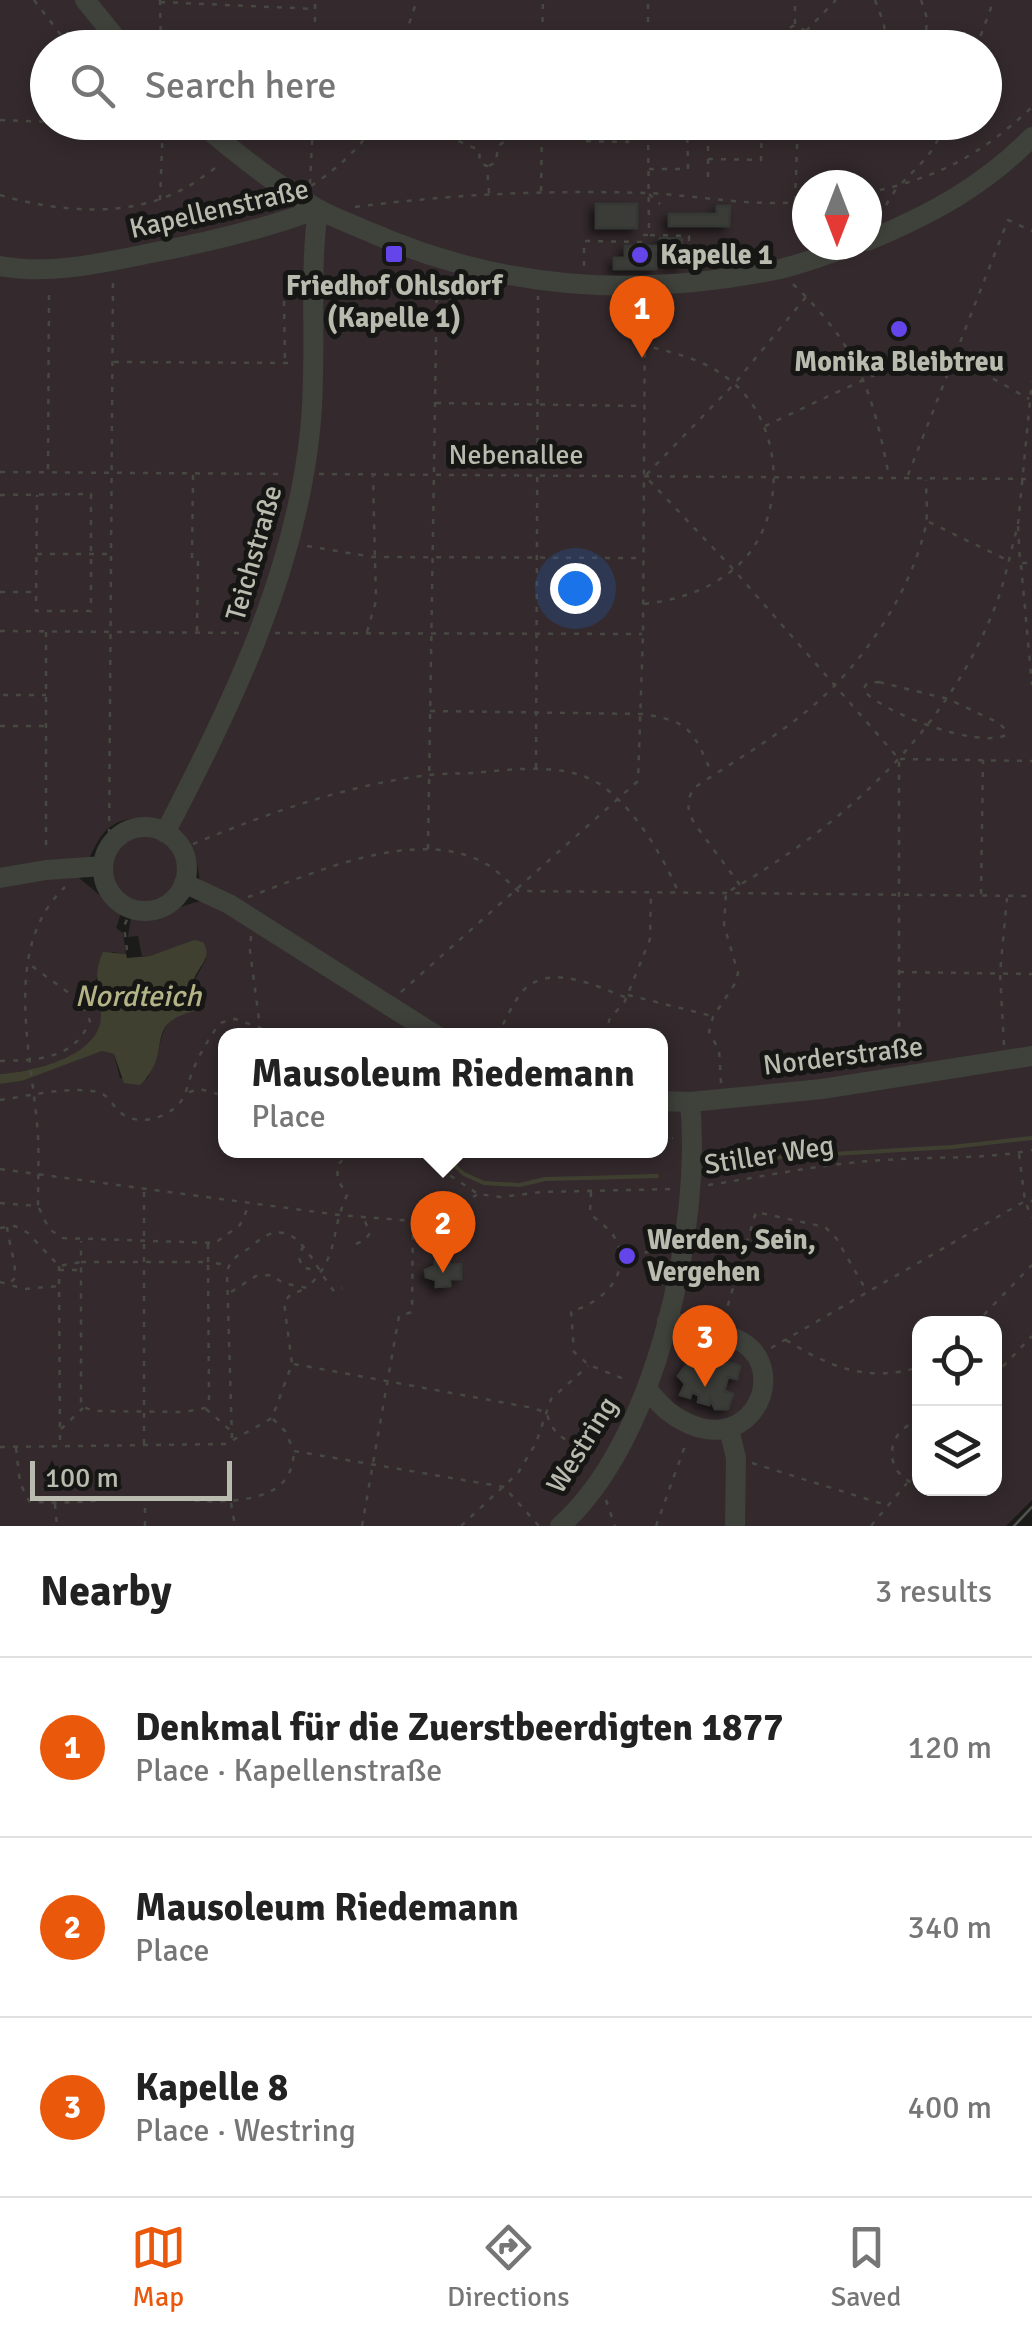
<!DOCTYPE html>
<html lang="en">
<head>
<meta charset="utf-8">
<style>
	:root { --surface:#fff; --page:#f6f6f6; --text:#222; --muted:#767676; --line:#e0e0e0; --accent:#ea580c }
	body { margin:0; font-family:Signika,sans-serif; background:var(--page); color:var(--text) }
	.controls { position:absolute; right:30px; bottom:30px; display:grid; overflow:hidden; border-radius:20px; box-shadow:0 5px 15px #0003 }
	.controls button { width:90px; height:90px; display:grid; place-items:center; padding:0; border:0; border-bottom:2px solid var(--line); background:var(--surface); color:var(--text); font:50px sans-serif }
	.compass { position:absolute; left:792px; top:170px; width:90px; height:90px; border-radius:50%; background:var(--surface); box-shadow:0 5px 15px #0003; rotate:180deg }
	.scale { position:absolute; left:30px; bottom:25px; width:202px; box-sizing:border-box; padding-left:10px; border:5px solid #b8bbad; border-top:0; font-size:28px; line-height:35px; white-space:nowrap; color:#b8bbad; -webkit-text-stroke:8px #161715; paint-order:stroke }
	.you { position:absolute; left:575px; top:588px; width:35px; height:35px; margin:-25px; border:8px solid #fff; border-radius:50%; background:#1a73e8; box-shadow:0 0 0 15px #1a73e833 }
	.badge { display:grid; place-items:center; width:65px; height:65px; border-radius:50%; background:var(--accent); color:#fff; font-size:32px; font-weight:700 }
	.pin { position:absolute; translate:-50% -82px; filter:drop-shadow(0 2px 5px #0008) }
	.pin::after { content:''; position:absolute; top:52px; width:35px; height:30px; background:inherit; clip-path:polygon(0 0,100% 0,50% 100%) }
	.popup { position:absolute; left:218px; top:1028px; width:450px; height:130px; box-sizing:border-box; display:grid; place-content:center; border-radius:20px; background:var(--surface); filter:drop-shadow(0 2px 8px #0005); font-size:32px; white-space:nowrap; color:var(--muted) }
	.popup b { font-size:38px; color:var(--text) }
	.popup::after { content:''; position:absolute; left:50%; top:100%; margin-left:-20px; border:20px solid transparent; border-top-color:var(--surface) }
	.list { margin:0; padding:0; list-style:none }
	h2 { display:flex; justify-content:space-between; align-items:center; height:130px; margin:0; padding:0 40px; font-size:42px }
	h2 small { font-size:32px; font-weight:400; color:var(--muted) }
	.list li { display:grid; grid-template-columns:65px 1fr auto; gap:30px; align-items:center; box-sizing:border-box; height:180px; padding:0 40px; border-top:2px solid var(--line) }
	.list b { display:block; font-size:38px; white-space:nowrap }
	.list p { margin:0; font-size:32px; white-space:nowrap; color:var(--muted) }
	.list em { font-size:32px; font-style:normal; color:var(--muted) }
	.icon { flex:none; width:55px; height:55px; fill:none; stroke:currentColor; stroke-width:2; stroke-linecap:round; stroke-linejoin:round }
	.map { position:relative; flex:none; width:1032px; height:1526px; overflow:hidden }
	.search { position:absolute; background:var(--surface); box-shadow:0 5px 15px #0003; left:30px; right:30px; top:30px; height:110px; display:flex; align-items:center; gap:25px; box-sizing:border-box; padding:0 35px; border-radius:55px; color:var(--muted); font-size:38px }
	.sheet { height:670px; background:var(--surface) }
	nav { display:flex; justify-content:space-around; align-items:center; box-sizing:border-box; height:140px; border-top:2px solid var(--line); background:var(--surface); font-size:28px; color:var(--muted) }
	nav a { display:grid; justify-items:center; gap:5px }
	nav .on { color:var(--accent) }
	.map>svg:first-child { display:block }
	.green { fill:#342a2d; fill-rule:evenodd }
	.water { fill:#404030 }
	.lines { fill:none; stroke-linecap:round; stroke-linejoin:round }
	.stream { stroke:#404030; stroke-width:4 }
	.building { fill:#3a3b37; stroke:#363834; stroke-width:2.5; filter:url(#shadow) }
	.path { stroke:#464841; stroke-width:2.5; stroke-dasharray:5 8; stroke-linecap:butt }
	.minor { stroke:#3f413b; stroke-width:20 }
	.tram { stroke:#54564e; stroke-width:2.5 }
	.poi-dot { fill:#6445ea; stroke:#161715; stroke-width:4 }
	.labels { text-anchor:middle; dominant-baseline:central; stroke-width:10; stroke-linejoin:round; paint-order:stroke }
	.street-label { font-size:28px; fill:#b8bbad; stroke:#161715 }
	.poi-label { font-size:28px; font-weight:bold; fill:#b8bbad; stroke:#161715; text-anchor:start }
	.water-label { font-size:30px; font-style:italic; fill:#b4b487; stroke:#161715 }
</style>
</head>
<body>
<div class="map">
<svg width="1032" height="1526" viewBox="0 0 1032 1526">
	<defs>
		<filter id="shadow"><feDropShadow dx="-5" dy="5" stdDeviation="5" flood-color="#0009"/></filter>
	</defs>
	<rect width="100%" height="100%" fill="#1b1c1a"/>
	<!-- green -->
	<path class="green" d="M0,0H1032V1500L1006,1526H0V1084L22,1081L102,1051L114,1054L120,1078L147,1079C168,1046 150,1014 202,1010L193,983L206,959L194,941L150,956H142L138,936L128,937L131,917C158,921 176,906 201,901C200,885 200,870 194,854C182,827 140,808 113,825C97,834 89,862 79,878L121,913L116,928L123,933L126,954L112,952L95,981C97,993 103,1009 101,1021C96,1058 30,1072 0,1074ZM48,48H984V122H48ZM807,185H867V245H807ZM225,1036H660V1150H225ZM920,1324H994V1488H920Z
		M112 869a33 33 0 1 1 66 0a33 33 0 1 1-66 0Z"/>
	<!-- water -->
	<path class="water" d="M194,940L203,942C215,961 192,969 193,987C193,994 201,1003 204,1009C137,1021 177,1050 140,1085L124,1083L114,1054L102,1051L22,1081L0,1084V1074C32,1072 103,1056 101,1014C100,989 92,976 103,952L126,954L127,958L150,956Z"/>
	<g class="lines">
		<!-- stream -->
		<path class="stream" d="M437,1150L464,1174L484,1183L520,1185L545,1179L657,1176
			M721,1170L726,1166L781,1157L952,1147L1032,1138"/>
	</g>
	<!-- building -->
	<path class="building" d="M596,204H637V228H596Z
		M717,206H730L729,226H669V214H717Z
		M660,238L682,239L681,265H667V252H656V269H614V258H625V246H660Z
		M449,1259L450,1265L461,1264V1279H450V1286L436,1287V1280L426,1277L425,1270L435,1266V1260Z
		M690,1360L720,1366L722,1360L740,1366L737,1379L728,1377L724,1391L733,1394L728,1409H715L710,1399L709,1405L698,1402L699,1396L692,1392L690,1398L680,1395L685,1384L678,1376Z"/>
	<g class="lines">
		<!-- path -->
		<path class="path" d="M34,0L71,48
			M160,0L161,48
			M875,0L884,24L886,48
			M921,0L927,18L925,48
			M160,2L315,9
			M795,24V0
			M806,31L836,0
			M404,39L778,42
			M315,48V0
			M401,48L417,0
			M542,48L543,0
			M648,48V0
			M780,48L781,32L795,25L806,31L809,40L808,48
			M976,48L994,0
			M0,120L48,122
			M79,122H148
			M472,122L459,132L458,141L479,150L480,163L487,166L489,193
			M580,122L579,141L628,142V122
			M580,124L646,126
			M800,134L840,122
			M708,159L761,160L762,122
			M489,166L496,162L498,146L511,137L516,122
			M649,169H688L687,122
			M708,177V122
			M902,183L928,156L949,122
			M310,184L313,122
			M311,186C338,168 358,150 377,122
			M541,191L542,122
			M867,193C937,178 980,156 1032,107
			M649,194L660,204
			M0,195C54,211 122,218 175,193C192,186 206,174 221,164
			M160,200L163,122
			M795,201L798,122
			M355,207C452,194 548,190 646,193C699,195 754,208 807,201
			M879,216L896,189
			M650,235L689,236V264
			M584,266V241L642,242V235H649L648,122
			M793,284C858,346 873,392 889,477
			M806,297L735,383L645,476L734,570L899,759V1062
			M284,301L285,363
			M114,362L296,363
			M436,403L643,406
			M765,426C792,414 910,355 930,356C964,359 1000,383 1029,399
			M48,469L49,287
			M0,472L286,474
			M319,474L1032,479
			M193,475L192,558L198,559L197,631
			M908,475L1008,220L1032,231
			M0,495L91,494V611H36L37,495
			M929,522L1007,560
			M1018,524L1032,381
			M307,546L373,557L643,558
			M37,554H109
			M1021,565L1032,685
			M0,592H35
			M644,604C676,600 704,592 730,572C789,528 787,426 731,381C706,360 678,354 647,346
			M0,631L242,633
			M46,632V853
			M367,632L376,601L373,476
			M275,633L642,634
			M879,682L948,699L999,723L1005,729L1006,735C978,749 883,713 863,690L867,683Z
			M3,695H46
			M430,711L642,714C691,721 693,731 712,774
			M0,726H45
			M900,759L1032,761
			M536,768L538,296
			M109,847L113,279
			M181,849C260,816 344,785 429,775C444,773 459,774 475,773C514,769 567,762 601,785C634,808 661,853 677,889
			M428,849L437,277
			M740,885L694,823C687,809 686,801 694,788C734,761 777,737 814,705C863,663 908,596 924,533C929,516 926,497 926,480
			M981,894L983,760
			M248,897C315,873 419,824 488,865C499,872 508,882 518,891L1032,896
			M251,936L250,951L260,1027
			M127,950L124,926L132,909
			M899,972L1032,974
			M401,992L638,781L643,634L645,302
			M628,995L712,1016
			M497,1036C504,1023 512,1005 521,993C548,961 596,986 627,998
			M608,1036L609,1020L625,1001L650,939L651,893
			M1004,1045L1000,973L1007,898
			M0,1061C37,1060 74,1060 90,1021L80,1001L29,964
			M721,1083L719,1050L709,1032L713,1017L736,982L738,973L724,925L726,893C844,825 950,730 998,599C1006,576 1011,550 1018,525L1020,563H1032
			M189,1092L200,1089L225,1096
			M0,1100C29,1096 63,1087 92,1091C110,1093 109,1103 121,1113C137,1126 164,1119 178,1105C187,1095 188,1082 193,1070C200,1053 209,1038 220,1023L235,1019L261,1028L262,1036
			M660,1143L673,1138
			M405,1150L430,1162L478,1194L501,1197L542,1192L671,1189
			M603,1150L625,1154L641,1150
			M1019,1154L1025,1201L1032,1218
			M0,1169L339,1215L413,1221L477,1195
			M708,1185C768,1176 825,1163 885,1160C934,1156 984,1160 1032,1150
			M591,1192L590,1213C597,1221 607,1226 613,1235C636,1270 603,1304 571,1311L574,1352L589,1365L629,1381
			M0,1203L38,1206C38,1183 39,1159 38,1136C33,1057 0,948 65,887
			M39,1208L49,1229L63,1238L215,1243L240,1225L250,1203
			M7,1227C9,1244 16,1262 15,1278L9,1284
			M0,1228L15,1226L28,1233L59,1266L81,1262V1241
			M208,1244V1262L227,1265
			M356,1244L365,1240L370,1233L364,1219
			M303,1246L299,1258L303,1268L318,1270
			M619,1257L665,1249
			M81,1262H208L209,1401L205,1408L185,1412L94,1411L81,1406Z
			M59,1266L60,1445
			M59,1270H80
			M0,1282L24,1289L59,1286
			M231,1292L256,1276L271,1275L283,1283L307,1288C341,1254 329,1234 347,1195L338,1180L337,1166L346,1156V1150
			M724,1318L756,1212L825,1227L836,1238L866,1290
			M975,1324L1032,1265
			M786,1340C830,1367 867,1383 920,1367
			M771,1348L1025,1201H1032
			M294,1364L533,1408L547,1413C552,1439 575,1445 597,1452
			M994,1376L1032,1336
			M206,1409L230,1430
			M273,1419L285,1431L294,1451L504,1487L539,1526
			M920,1420C883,1431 882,1475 920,1486
			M61,1429L83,1408
			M232,1438L227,1274C229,1257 241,1255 253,1245C295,1207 312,1265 334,1291L342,1288
			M144,1444V1189
			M0,1447L226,1444L272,1418L292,1364L284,1302L290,1295L307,1288
			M16,1448L20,1483L29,1501C67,1506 106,1498 144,1498C183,1498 230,1508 267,1493C286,1485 293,1471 294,1451
			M752,1463L889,1506
			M606,1500L615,1526
			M231,1503L235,1526
			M55,1504L57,1526
			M145,1526V1498
			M362,1526L399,1316L412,1312L413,1223
			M461,1526L518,1473L536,1443L551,1399L588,1366
			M656,1526L686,1443
			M871,1526L907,1483"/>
		<!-- minor -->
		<path class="minor" d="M85,0L124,48
			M200,122C236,154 275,184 316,208C334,218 354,225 372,233C503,290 636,298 775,270C802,265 829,253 855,245
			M867,241C930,215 984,186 1032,137
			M0,266C49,275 97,264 146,254C205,243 262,230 318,209
			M103 869a42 42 0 1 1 84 0a42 42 0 1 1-84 0Z
			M165,833C231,706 295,575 310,431C318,357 308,283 318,209
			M0,878L46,870L103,866
			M184,883L229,904L437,1036
			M660,1101L690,1102L822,1089L1032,1056
			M647,1389C654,1397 661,1406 669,1412C746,1469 793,1373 742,1342C720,1329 691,1327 667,1321
			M729,1429L736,1458L735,1526
			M560,1526C657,1441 702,1226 690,1102"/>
		<!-- tram -->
		<path class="tram" d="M1014,1526L1032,1507"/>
	</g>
	<!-- markers -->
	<g class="poi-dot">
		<rect x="384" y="244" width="20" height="20" rx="5"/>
		<circle cx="640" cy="255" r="10"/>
		<circle cx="899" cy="329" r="10"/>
		<circle cx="627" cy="1256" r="10"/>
	</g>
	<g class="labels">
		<!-- street labels -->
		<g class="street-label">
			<text transform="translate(219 209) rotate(-13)">Kapellenstraße</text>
			<text x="516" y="455">Nebenallee</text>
			<text transform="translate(254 553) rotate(-74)">Teichstraße</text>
			<text transform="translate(843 1056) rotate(-7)">Norderstraße</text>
			<text transform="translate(769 1155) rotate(-9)">Stiller Weg</text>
			<text transform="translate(582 1445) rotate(-58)">Westring</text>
		</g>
		<!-- poi labels -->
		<g class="poi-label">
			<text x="660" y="255">Kapelle 1</text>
			<text x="394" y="286" text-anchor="middle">Friedhof Ohlsdorf<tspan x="394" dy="32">(Kapelle 1)</tspan></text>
			<text x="899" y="362" text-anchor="middle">Monika Bleibtreu</text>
			<text x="647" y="1240">Werden, Sein,<tspan x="647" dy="32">Vergehen</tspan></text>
		</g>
		<!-- water labels -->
		<g class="water-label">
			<text x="138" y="996">Nordteich</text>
		</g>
	</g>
</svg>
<div class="controls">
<button><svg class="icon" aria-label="locate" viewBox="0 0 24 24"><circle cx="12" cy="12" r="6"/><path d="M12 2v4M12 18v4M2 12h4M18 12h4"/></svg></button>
<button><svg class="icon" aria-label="layers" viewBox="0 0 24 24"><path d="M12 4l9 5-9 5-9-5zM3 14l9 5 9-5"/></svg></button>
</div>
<svg class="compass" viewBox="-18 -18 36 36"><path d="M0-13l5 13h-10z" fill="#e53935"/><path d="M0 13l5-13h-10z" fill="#767676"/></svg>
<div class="scale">100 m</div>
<div class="you"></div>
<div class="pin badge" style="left:642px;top:358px">1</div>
<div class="pin badge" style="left:443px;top:1273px">2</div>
<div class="popup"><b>Mausoleum Riedemann</b>Place</div>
<div class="pin badge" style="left:705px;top:1387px">3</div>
<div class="search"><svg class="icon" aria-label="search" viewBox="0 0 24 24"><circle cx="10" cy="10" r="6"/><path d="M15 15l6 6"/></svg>Search here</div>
</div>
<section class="sheet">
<h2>Nearby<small>3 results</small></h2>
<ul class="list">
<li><span class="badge">1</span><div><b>Denkmal für die Zuerstbeerdigten 1877</b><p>Place · Kapellenstraße</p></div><em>120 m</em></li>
<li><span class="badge">2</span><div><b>Mausoleum Riedemann</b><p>Place</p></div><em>340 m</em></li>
<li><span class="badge">3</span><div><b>Kapelle 8</b><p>Place · Westring</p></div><em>400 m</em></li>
</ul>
</section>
<nav>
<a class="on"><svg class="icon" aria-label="map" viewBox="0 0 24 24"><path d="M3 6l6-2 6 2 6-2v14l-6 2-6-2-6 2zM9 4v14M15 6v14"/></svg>Map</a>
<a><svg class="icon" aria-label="directions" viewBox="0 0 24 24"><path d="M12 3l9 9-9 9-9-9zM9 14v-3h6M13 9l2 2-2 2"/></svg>Directions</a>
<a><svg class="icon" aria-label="saved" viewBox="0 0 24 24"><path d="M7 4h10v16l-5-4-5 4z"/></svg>Saved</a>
</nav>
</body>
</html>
